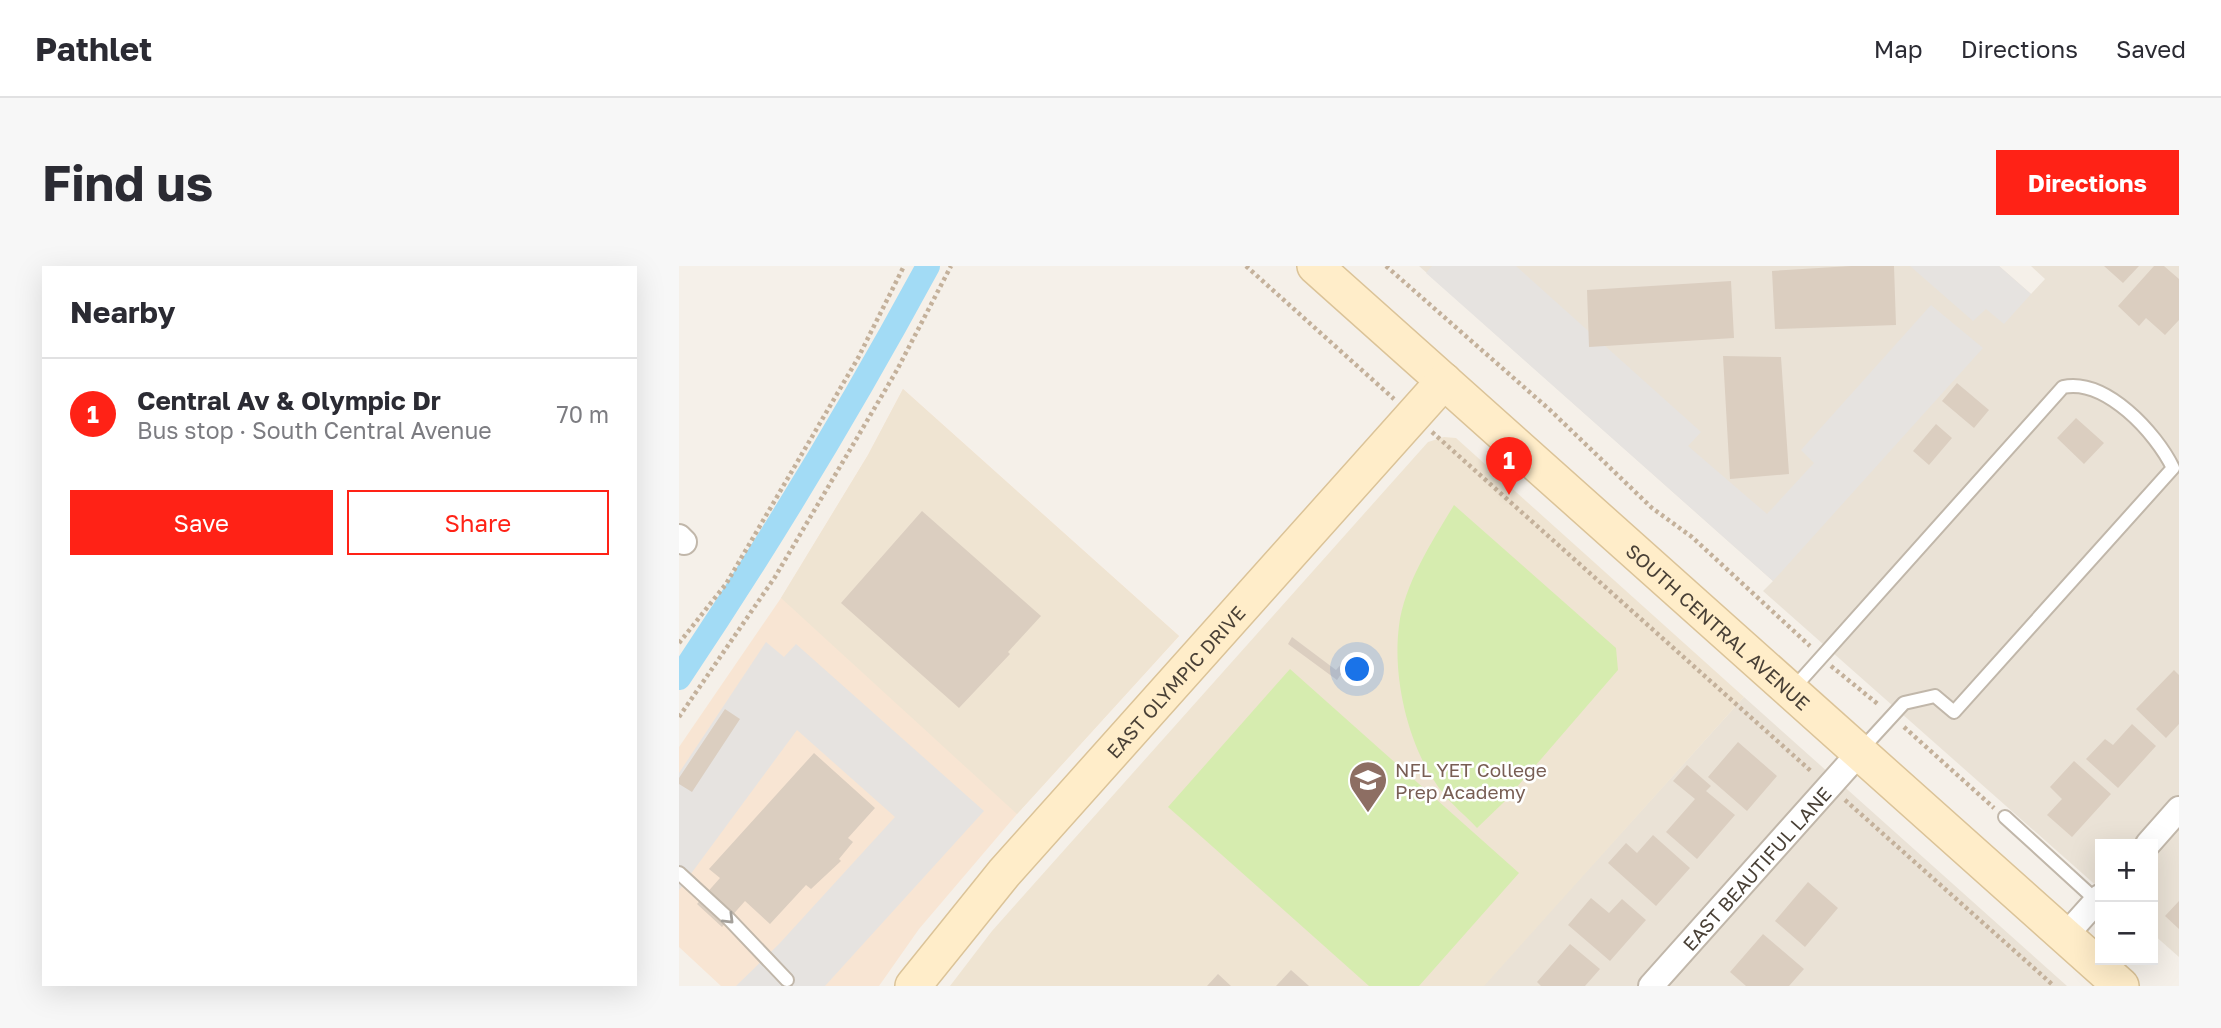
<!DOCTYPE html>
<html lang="en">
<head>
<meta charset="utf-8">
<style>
	:root { --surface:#fff; --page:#f7f7f7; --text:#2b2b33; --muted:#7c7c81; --line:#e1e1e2; --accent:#ff2216 }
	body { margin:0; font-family:"Golos Text",sans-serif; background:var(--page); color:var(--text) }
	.controls { position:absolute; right:21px; bottom:21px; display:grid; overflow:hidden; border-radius:0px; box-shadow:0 7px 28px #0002 }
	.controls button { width:63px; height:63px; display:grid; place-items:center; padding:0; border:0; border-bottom:2px solid var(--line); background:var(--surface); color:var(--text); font:35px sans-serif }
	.you { position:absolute; left:679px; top:404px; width:24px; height:24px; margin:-18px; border:5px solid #fff; border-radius:50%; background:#1a73e8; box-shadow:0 0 0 10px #1a73e833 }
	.badge { display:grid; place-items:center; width:46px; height:46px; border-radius:50%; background:var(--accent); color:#fff; font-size:23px; font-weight:700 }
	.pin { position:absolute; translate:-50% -58px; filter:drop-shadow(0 2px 4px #0008) }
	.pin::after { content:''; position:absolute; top:37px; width:24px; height:21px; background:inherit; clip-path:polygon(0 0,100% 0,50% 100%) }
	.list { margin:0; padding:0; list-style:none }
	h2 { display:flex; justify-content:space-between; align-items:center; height:91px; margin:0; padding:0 28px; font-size:30px }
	h2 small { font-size:23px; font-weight:400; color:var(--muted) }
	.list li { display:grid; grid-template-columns:46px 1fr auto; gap:21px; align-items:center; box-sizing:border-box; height:112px; padding:0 28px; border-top:2px solid var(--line) }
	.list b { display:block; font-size:26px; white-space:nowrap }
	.list p { margin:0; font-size:23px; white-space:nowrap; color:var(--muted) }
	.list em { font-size:23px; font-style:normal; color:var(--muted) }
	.actions { display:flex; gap:14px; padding:21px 28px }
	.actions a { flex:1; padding:16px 0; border:2px solid var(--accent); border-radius:0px; text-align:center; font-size:24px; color:var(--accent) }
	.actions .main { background:var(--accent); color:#fff }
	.map { position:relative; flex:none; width:1500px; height:720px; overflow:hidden; border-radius:0px }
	header { display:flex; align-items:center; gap:42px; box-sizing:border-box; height:98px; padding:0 35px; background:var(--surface); border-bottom:2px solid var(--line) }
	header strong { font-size:33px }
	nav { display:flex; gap:38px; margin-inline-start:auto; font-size:24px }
	.intro { display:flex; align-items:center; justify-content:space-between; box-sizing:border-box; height:168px; padding:0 42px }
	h1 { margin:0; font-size:49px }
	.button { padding:18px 32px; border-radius:0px; background:var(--accent); color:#fff; font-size:24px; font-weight:700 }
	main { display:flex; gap:42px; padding:0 42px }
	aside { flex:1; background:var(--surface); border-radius:0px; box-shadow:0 7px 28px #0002 }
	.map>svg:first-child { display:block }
	.residential { fill:#eae2d6 }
	.commercial { fill:#f8e5d3 }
	.education { fill:#efe4d2 }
	.green { fill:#d6ecaf }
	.parking { fill:#e6e3e0 }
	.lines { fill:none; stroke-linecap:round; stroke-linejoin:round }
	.canal { stroke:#a2dbf5; stroke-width:24 }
	.building { fill:#dbcec0 }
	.lane-casing { stroke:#c1b7aa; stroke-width:16 }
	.street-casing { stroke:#c1b7aa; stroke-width:28 }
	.secondary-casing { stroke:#dbc398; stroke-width:38 }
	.path { stroke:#c4b19b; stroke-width:4.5; stroke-dasharray:3.5 3.5; stroke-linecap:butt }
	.lane { stroke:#fff; stroke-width:12 }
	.street { stroke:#fff; stroke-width:24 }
	.secondary { stroke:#ffedc9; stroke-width:35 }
	.oneway { stroke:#a4a09a }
	.labels { text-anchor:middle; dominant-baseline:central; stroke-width:5; stroke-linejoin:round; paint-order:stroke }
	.street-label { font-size:19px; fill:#494036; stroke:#fff }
	.education-label { font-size:19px; fill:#785e54; stroke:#fff; text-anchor:start }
</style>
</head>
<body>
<header>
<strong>Pathlet</strong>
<nav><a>Map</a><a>Directions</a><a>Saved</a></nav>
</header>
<div class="intro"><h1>Find us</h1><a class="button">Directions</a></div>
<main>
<aside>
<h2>Nearby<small></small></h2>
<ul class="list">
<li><span class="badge">1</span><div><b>Central Av &amp; Olympic Dr</b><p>Bus stop · South Central Avenue</p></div><em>70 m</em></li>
</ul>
<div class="actions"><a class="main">Save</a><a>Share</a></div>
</aside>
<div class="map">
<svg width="1500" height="720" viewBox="0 0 1500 720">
	<rect width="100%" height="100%" fill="#f5f0e9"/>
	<!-- residential -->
	<path class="residential" d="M740,0H1320L1352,28L1366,13L1352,0H1500V691L1474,668V578H1421V623L1084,325L1094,315Z
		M1065,431L1388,720H804Z"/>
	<!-- commercial -->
	<path class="commercial" d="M224,123L500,370L338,548L240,663L200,720H42L0,681V481L102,332L189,189Z"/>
	<!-- education -->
	<path class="education" d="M224,123L500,370L338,548L102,332L189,189Z
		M765,171L777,172L1065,431L805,720H271L313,665L749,176Z"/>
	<!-- green -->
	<path class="green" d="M775,239L937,382L939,404L825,536L798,562C787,550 774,540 764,527C730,485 713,413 720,360C725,318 754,274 775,239Z
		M611,403L840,607L740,720H690L489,541Z"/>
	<!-- parking -->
	<path class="parking" d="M753,0H837L1022,166L1009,180L1088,248L1135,197L1122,184L1252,39L1304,82L1094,315L747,7Z
		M1231,0H1320L1352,28L1325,58L1307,43L1294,55Z
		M87,376L105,391L117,378L305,545L146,720H57L100,678L216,551L118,464L0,624V507Z"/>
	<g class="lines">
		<!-- canal -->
		<path class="canal" d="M0,412C90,278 172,142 249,0"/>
	</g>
	<!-- building -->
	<path class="building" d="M1172,0H1215L1217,59L1096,63L1093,5Z
		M1425,0H1460L1444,17Z
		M1475,0H1485L1500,13V54L1486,69L1467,52L1460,60L1439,40Z
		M1052,15L1055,72L910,81L908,24Z
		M1044,90L1102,91L1110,208L1051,213Z
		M1278,117L1310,144L1295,162L1263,135Z
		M1397,152L1425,177L1405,198L1378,172Z
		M1257,158L1273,172L1250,199L1234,185Z
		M243,245L362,350L329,386L331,388L280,442L162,337Z
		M613,371L657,404L671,388L674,391L658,414L609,378Z
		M1495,404L1500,409V458L1487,472L1457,443Z
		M46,443L61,453L13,526L0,518V512Z
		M1453,458L1477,480L1439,522L1407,493L1426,473L1434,479Z
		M1059,476L1098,510L1068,545L1029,511Z
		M135,487L196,542L169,572L174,576L160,593L162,595L132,623L127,619L91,658L66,635L43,661L18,638L41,612L30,603Z
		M1395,495L1432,528L1393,571L1368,549L1383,533L1371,521Z
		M1008,499L1032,520L1027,525L1056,549L1018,593L987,566L1016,533L994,515Z
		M974,569L1011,602L977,640L929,597L947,577L958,587Z
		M1129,616L1159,642L1126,681L1096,655Z
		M912,632L930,647L943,633L967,654L931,695L889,659Z
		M1500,635V663L1486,650Z
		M1084,668L1125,703L1110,720H1067L1051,706Z
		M891,678L921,703L906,720H862L858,716Z
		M612,704L630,720H597Z
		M539,708L552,720H528Z"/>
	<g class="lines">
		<defs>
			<path id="lane" d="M1113,424L1384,121C1427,112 1477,167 1494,202L1275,446L1256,430L1225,437L1181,485
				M1326,551L1418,635
				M0,607L50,653L108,714"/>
			<g id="street">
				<path d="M0,271L5,276"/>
				<path d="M1469,578L1500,543"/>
				<path d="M1386,670L1421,631"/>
				<path id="s1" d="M972,720L1181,486"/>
			</g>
			<g id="secondary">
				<path id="s2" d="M636,0L1442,720"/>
				<path id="s3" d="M234,720L325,607L765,115"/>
			</g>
		</defs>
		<!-- lane casing -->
		<use href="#lane" class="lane-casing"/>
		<!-- street casing -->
		<use href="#street" class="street-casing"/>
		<!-- secondary casing -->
		<use href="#secondary" class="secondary-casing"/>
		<!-- path -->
		<path class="path" d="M567,0L715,133
			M707,0L871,144L973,242L1013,271L1131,380
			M753,166L1133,506
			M0,377L47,318L179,92L225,0
			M1152,400L1200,439
			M0,451L96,311L218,104L272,0
			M1225,461L1315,542
			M1166,534L1375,720"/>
		<!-- lane -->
		<use href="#lane" class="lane"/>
		<!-- street -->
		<use href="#street" class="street"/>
		<!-- secondary -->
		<use href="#secondary" class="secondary"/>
	</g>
	<!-- one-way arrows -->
	<defs><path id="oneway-chevron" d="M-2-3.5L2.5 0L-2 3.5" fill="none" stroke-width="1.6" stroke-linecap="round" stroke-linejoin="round" transform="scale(1.75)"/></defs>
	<use class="oneway" href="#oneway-chevron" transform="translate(50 653) rotate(45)"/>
	<!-- icons -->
	<defs>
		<symbol id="school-pin" viewBox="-11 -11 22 30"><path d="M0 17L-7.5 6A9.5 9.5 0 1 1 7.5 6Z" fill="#8d6e63" stroke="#fff"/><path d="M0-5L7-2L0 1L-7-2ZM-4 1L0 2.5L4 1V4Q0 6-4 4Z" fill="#fff"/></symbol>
	</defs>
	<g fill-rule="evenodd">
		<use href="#school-pin" x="667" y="492" width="44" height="60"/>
	</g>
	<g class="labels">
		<!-- street labels -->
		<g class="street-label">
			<text stroke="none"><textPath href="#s2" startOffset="541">SOUTH CENTRAL AVENUE</textPath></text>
			<text stroke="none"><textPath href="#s3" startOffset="402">EAST OLYMPIC DRIVE</textPath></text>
			<text stroke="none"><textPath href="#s1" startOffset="158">EAST BEAUTIFUL LANE</textPath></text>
		</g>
		<!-- education labels -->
		<g class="education-label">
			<text x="716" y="503">NFL YET College<tspan x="716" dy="22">Prep Academy</tspan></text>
		</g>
	</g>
</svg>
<div class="controls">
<button>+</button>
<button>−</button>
</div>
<div class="you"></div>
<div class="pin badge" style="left:830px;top:229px">1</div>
</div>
</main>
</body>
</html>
